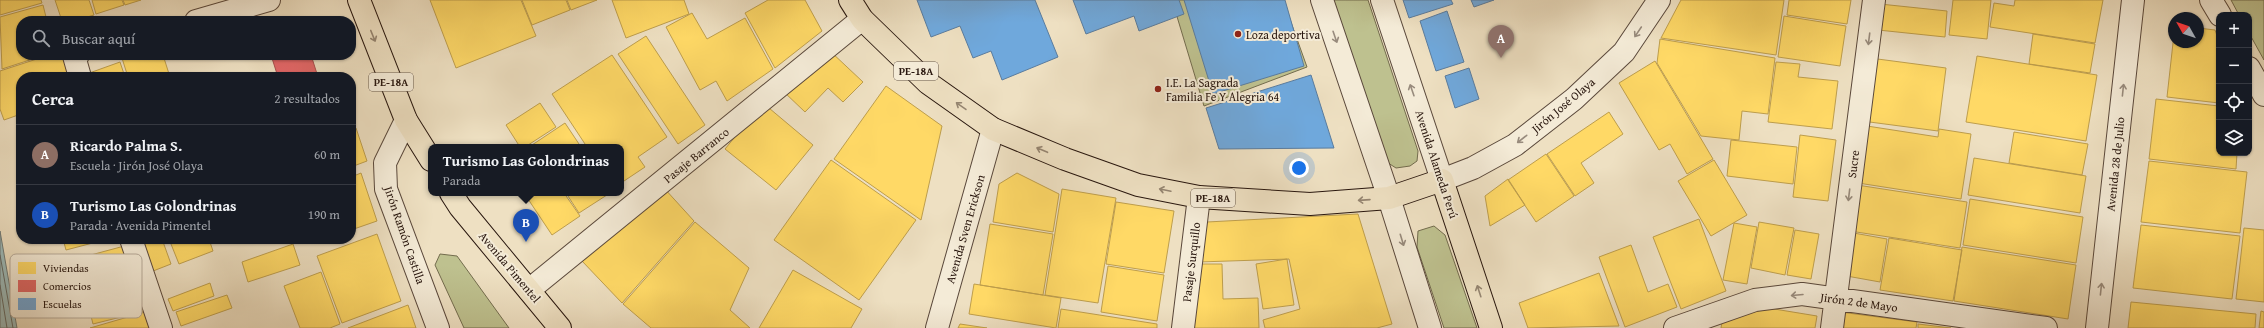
<!DOCTYPE html>
<html lang="es">
<head>
<meta charset="utf-8">
<style>
	:root { --surface:#171b24; --page:#242831; --text:#f1f3f6; --muted:#9ea1a6; --line:#363941; --accent:#c59692 }
	body { margin:0; font-family:"Gentium Book Plus",serif; background:var(--page); color:var(--text) }
	.controls { position:absolute; right:12px; top:12px; display:grid; overflow:hidden; border-radius:8px; box-shadow:0 1px 3px #0004 }
	.controls button { width:36px; height:36px; display:grid; place-items:center; padding:0; border:0; border-bottom:1px solid var(--line); background:var(--surface); color:var(--text); font:20px sans-serif }
	.compass { position:absolute; left:2168px; top:12px; width:36px; height:36px; border-radius:50%; background:var(--surface); box-shadow:0 1px 3px #0004; rotate:310deg }
	.you { position:absolute; left:1299px; top:168px; width:14px; height:14px; margin:-10px; border:3px solid #fff; border-radius:50%; background:#1a73e8; box-shadow:0 0 0 6px #1a73e833 }
	.badge { display:grid; place-items:center; width:26px; height:26px; border-radius:50%; background:var(--accent); color:#fff; font-size:13px; font-weight:700 }
	.pin { position:absolute; translate:-50% -33px; filter:drop-shadow(0 1px 2px #0008) }
	.pin::after { content:''; position:absolute; top:21px; width:14px; height:12px; background:inherit; clip-path:polygon(0 0,100% 0,50% 100%) }
	.popup { position:absolute; left:428px; top:144px; width:196px; height:52px; box-sizing:border-box; display:grid; place-content:center; border-radius:8px; background:var(--surface); filter:drop-shadow(0 1px 3px #0005); font-size:13px; white-space:nowrap; color:var(--muted) }
	.popup b { font-size:15px; color:var(--text) }
	.popup::after { content:''; position:absolute; left:50%; top:100%; margin-left:-8px; border:8px solid transparent; border-top-color:var(--surface) }
	.list { margin:0; padding:0; list-style:none }
	h2 { display:flex; justify-content:space-between; align-items:center; height:52px; margin:0; padding:0 16px; font-size:17px }
	h2 small { font-size:13px; font-weight:400; color:var(--muted) }
	.list li { display:grid; grid-template-columns:26px 1fr auto; gap:12px; align-items:center; box-sizing:border-box; height:60px; padding:0 16px; border-top:1px solid var(--line) }
	.list b { display:block; font-size:15px; white-space:nowrap }
	.list p { margin:0; font-size:13px; white-space:nowrap; color:var(--muted) }
	.list em { font-size:13px; font-style:normal; color:var(--muted) }
	.icon { flex:none; width:22px; height:22px; fill:none; stroke:currentColor; stroke-width:2; stroke-linecap:round; stroke-linejoin:round }
	.map { position:relative; flex:none; width:2264px; height:328px; overflow:hidden }
	.search { position:absolute; background:var(--surface); box-shadow:0 1px 3px #0004; left:16px; top:16px; width:340px; height:44px; display:flex; align-items:center; gap:10px; box-sizing:border-box; padding:0 14px; border-radius:16px; color:var(--muted); font-size:15px }
	.panel { position:absolute; background:var(--surface); box-shadow:0 1px 3px #0004; left:16px; top:72px; width:340px; height:172px; border-radius:16px }
	.map>svg:first-child { display:block }
	.green { fill:#bec18f; stroke:#736c4e }
	.water { fill:#9cbbbb; stroke:#6e7976 }
	.homes { fill:#ffd966; stroke:#be9e4c }
	.shops { fill:#e06666; stroke:#a94e4c }
	.schools { fill:#6fa8dc; stroke:#5a7c9e }
	.lines { fill:none; stroke-linecap:round; stroke-linejoin:round }
	.shore { stroke:#626864; stroke-width:1 }
	.minor-casing { stroke:#5a483b; stroke-width:24 }
	.highway-casing { stroke:#28160e; stroke-width:24 }
	.minor { stroke:#f4ebd7; stroke-width:22 }
	.highway { stroke:#eee0c2; stroke-width:22 }
	.oneway { stroke:#988b7d }
	.oneway2 { stroke:#958571 }
	.poi-dot { fill:#8f2418; stroke:#f4ebd7; stroke-width:1.5 }
	.labels { text-anchor:middle; dominant-baseline:central; stroke-width:4; stroke-linejoin:round; paint-order:stroke }
	.shield { fill:#f4ebd7; stroke:#65564a; stroke-width:1 }
	.shield-label { font-size:11px; font-weight:bold; fill:#28160e }
	.poi-label { font-size:12px; fill:#28160e; stroke:#f4ebd7; text-anchor:start }
	.street-label { font-size:12px; fill:#28160e; stroke:#f4ebd7 }
	.key { fill:#f4ebd7; stroke:#b7ab9b; stroke-width:1 }
	.key-label { font-size:11px; fill:#28160e }
</style>
</head>
<body>
<div class="map">
<svg width="2264" height="328" viewBox="0 0 2264 328">
	<rect width="100%" height="100%" fill="#eee0c2"/>
	<filter id="stains"><feTurbulence type="fractalNoise" baseFrequency=".005" numOctaves="4"/><feColorMatrix values="0 0 0 0 .2 0 0 0 0 .09 0 0 0 0 .02 0 0 0 .5 -.17"/></filter>
	<radialGradient id="worn" r=".72"><stop offset=".6" stop-color="#630" stop-opacity="0"/><stop offset="1" stop-color="#630" stop-opacity=".3"/></radialGradient>
	<!-- green -->
	<path class="green" d="M1172,0H1283L1307,67L1204,106Z
		M1331,0H1368L1418,151L1417,161L1410,166L1396,168L1385,161Z
		M2231,0H2264V60L2249,33V15H2239Z
		M1434,226L1445,235L1477,328H1444L1417,247L1418,231Z
		M440,254L457,256L509,328H464L435,265Z"/>
	<!-- water -->
	<path class="water" d="M0,231L17,328H0Z"/>
	<!-- homes -->
	<path class="homes" d="M0,0H41L42,3L0,15Z
		M55,0H89L94,15L74,21H62Z
		M92,0H122L124,5L96,14Z
		M123,0H141L125,5Z
		M430,0H521L536,36L456,68Z
		M522,0H566L570,10L532,25Z
		M567,0H597L571,10Z
		M612,0H684L689,14L626,38Z
		M768,0H805L822,31L775,68L745,13Z
		M1681,0H1784L1776,55L1661,38Z
		M1789,0H1851L1847,24L1787,15Z
		M1953,0H1991L1987,39L1949,35Z
		M2015,0H2103L2095,43L1990,27L1994,3L2014,6Z
		M1880,4L1947,11L1945,37L1878,30Z
		M43,5L47,21H21V55H45L2,69L0,17Z
		M692,13L707,39L745,18L773,69L727,101L716,81L700,90L666,27Z
		M1784,16L1846,26L1840,66L1778,57Z
		M2198,28L2215,30L2219,41V103L2167,97L2174,34V42H2198Z
		M2033,34L2095,44L2090,73L2029,64Z
		M646,36L705,125L678,144L618,54Z
		M1660,39L1775,58L1768,114L1742,111L1739,140L1701,136L1657,63Z
		M830,51L863,82L843,102L828,88L805,112L783,91Z
		M49,55H64L71,77H21V114L4,120L0,109V71Z
		M121,55H145L146,58L163,55L170,77H128Z
		M612,55L667,137L638,157L645,167L621,183V147H587L552,94Z
		M1977,56L2097,75L2086,141L1966,122Z
		M1870,58L1946,68L1938,131L1862,121Z
		M1655,61L1713,159L1687,174L1670,144L1659,150L1619,83Z
		M120,62L125,77H81V76Z
		M1776,62L1800,64L1798,77L1838,81L1832,129L1768,122Z
		M886,86L942,126L921,220L834,159Z
		M2156,99L2219,106V153H2237L2236,169L2149,159Z
		M540,103L556,127L525,147H520L506,125Z
		M763,103L813,145L776,190L725,149Z
		M1609,112L1623,134L1581,163L1594,183L1575,196L1547,154Z
		M565,123L581,147H529Z
		M1867,126L1938,137L1939,129L1971,134L1961,199L1858,183Z
		M356,128L367,161L351,167V129Z
		M2014,132L2088,144L2082,175L2009,163Z
		M1800,135L1836,140L1828,201L1793,197Z
		M1731,140L1797,147L1793,184L1727,176Z
		M1546,154L1574,196L1536,222L1508,180Z
		M1974,158L2086,176L2080,213L1968,195Z
		M831,160L916,220L859,300L774,240Z
		M1714,160L1747,215L1711,236L1678,181Z
		M2149,161L2247,172L2240,233L2141,222Z
		M361,173L377,221L351,230V177Z
		M1017,173L1059,194L1053,232L993,222L999,184Z
		M1508,179L1525,205L1490,226L1485,196Z
		M1857,185L1967,202L1960,248L1850,231Z
		M664,188L694,221L622,303L582,261Z
		M1062,189L1116,198L1098,303L1045,295Z
		M524,193H564L580,216L552,235Z
		M566,193H610L579,213Z
		M1970,199L2083,217L2076,263L1963,245Z
		M1116,202L1174,211L1164,273L1106,264Z
		M1358,214L1392,324L1377,328H1265L1263,320L1300,309L1289,259L1199,262L1207,222Z
		M1699,219L1726,291L1681,309L1653,237Z
		M695,222L749,268L730,310L750,328H651L623,304Z
		M1759,222L1794,228L1785,275L1751,268Z
		M1734,223L1757,227L1747,284L1723,280Z
		M990,224L1053,234L1043,295L980,285Z
		M2141,225L2240,236L2232,299L2133,288Z
		M2244,228L2264,230V302L2236,299Z
		M1795,230L1819,234L1811,279L1787,275Z
		M1848,232L1887,239L1880,282L1841,275Z
		M377,234L401,301L342,323L317,256Z
		M1889,238L1962,250L1953,301L1880,290Z
		M63,239H108L66,250Z
		M153,239H162L171,264L148,273L137,245Z
		M169,239H209L213,251L179,264Z
		M293,244L300,265L248,282L242,262Z
		M128,245L145,311L93,324L89,308L70,313L61,279L80,274L76,259Z
		M1631,245L1648,292L1668,284L1677,307L1625,327L1599,257Z
		M1962,247L2076,265L2068,319L1954,301Z
		M1287,259L1294,305L1263,309L1256,264Z
		M1198,264H1222L1223,299L1258,298L1259,328H1192Z
		M1108,266L1164,275L1157,321L1101,312Z
		M793,270L862,309L851,328H759Z
		M321,272L340,324L330,328H300L284,286Z
		M1599,273L1619,326L1528,328L1519,303Z
		M210,283L214,296L173,311L168,299Z
		M974,284L1061,298L1056,328L969,314Z
		M227,295L232,308L181,326L176,312Z
		M2131,302L2256,314L2255,328H2128Z
		M408,305L416,328H348Z
		M1762,307L1817,316L1815,328H1721L1723,316Z
		M1061,309L1157,324V328H1058Z
		M152,310L158,328H90Z
		M2261,311L2264,312V328H2259Z
		M1840,312L1917,322L1916,328H1838Z
		M960,324L987,328H958Z
		M1918,324L1951,328H1918Z"/>
	<!-- shops -->
	<path class="shops" d="M271,55H311L318,77H278Z"/>
	<!-- schools -->
	<path class="schools" d="M917,0H1035L1058,57L1002,80L991,51L973,58L960,26L931,37Z
		M1073,0H1179L1184,14L1139,31L1134,16L1086,34Z
		M1184,0H1285L1304,66L1213,94Z
		M1403,0H1451L1453,4L1409,18Z
		M1471,0H1494L1474,7Z
		M1447,11L1464,62L1436,71L1420,21Z
		M1469,68L1479,99L1455,108L1445,76Z
		M1311,75L1334,148L1219,149L1206,108Z"/>
	<g class="lines">
		<!-- shore -->
		<path class="shore" d="M0,255L13,328
			M0,285L7,328"/>
		<defs>
			<path id="minor" d="M1322,0L1389,198L1430,328
				M1382,0L1442,180L1473,168L1515,145L1574,99L1624,52L1659,0
				M2211,0L2220,15
				M196,21L269,0
				M78,55L74,56L80,77
				M2249,68L2264,95
				M406,120L385,163L386,189L438,328
				M131,239L161,328
				M529,290L862,19
				M937,328L993,129
				M1183,328L1199,197
				M1675,328L1755,300L1802,294L2046,328
				M1832,328L1874,0
				M2097,328L2133,0"/>
			<path id="highway" d="M359,0L406,120L431,160
				M850,0L862,19L928,83L993,129L1065,159L1138,185L1199,197L1310,204L1389,198L1442,180L1491,328
				M451,193L460,207L560,328"/>
		</defs>
		<!-- minor casing -->
		<use href="#minor" class="minor-casing"/>
		<!-- highway casing -->
		<use href="#highway" class="highway-casing"/>
		<!-- minor -->
		<use href="#minor" class="minor"/>
		<!-- highway -->
		<use href="#highway" class="highway"/>
	</g>
	<!-- one-way arrows -->
	<defs><path id="oneway-shaft" d="M-6 0H5M1.5-3L5.5 0L1.5 3" fill="none" stroke-width="1.6" stroke-linecap="round" stroke-linejoin="round"/></defs>
	<g class="oneway">
		<use href="#oneway-shaft" transform="translate(1638 32) rotate(124)"/>
		<use href="#oneway-shaft" transform="translate(1335 37) rotate(71)"/>
		<use href="#oneway-shaft" transform="translate(1869 39) rotate(97)"/>
		<use href="#oneway-shaft" transform="translate(1412 90) rotate(-109)"/>
		<use href="#oneway-shaft" transform="translate(2123 90) rotate(-84)"/>
		<use href="#oneway-shaft" transform="translate(1522 139) rotate(142)"/>
		<use href="#oneway-shaft" transform="translate(1849 195) rotate(97)"/>
		<use href="#oneway-shaft" transform="translate(1402 240) rotate(73)"/>
		<use href="#oneway-shaft" transform="translate(2101 289) rotate(-84)"/>
		<use href="#oneway-shaft" transform="translate(1797 295) rotate(175)"/>
	</g>
	<g class="oneway2">
		<use href="#oneway-shaft" transform="translate(373 36) rotate(68)"/>
		<use href="#oneway-shaft" transform="translate(961 106) rotate(-145)"/>
		<use href="#oneway-shaft" transform="translate(1042 150) rotate(-157)"/>
		<use href="#oneway-shaft" transform="translate(1165 190) rotate(-168)"/>
		<use href="#oneway-shaft" transform="translate(1364 200) rotate(176)"/>
		<use href="#oneway-shaft" transform="translate(1479 291) rotate(-108)"/>
	</g>
	<!-- markers -->
	<g class="poi-dot">
		<circle cx="1238" cy="34" r="4"/>
		<circle cx="1158" cy="89" r="4"/>
	</g>
	<g class="labels">
		<!-- shield labels -->
		<g class="shield">
			<rect x="894" y="62" width="44" height="18" rx="3"/>
			<rect x="369" y="73" width="44" height="18" rx="3"/>
			<rect x="1191" y="189" width="44" height="18" rx="3"/>
		</g>
		<g class="shield-label">
			<text x="916" y="71">PE-18A</text>
			<text x="391" y="82">PE-18A</text>
			<text x="1213" y="198">PE-18A</text>
		</g>
		<!-- poi labels -->
		<g class="poi-label">
			<text x="1246" y="34">Loza deportiva</text>
			<text x="1166" y="82">I.E. La Sagrada<tspan x="1166" dy="14">Familia Fe Y Alegria 64</tspan></text>
		</g>
		<!-- street labels -->
		<g class="street-label">
			<text transform="translate(1563 105) rotate(-40)">Jirón José Olaya</text>
			<text transform="translate(696 155) rotate(-39)">Pasaje Barranco</text>
			<text transform="translate(1437 164) rotate(72)">Avenida Alameda Perú</text>
			<text transform="translate(1853 164) rotate(-83)">Sucre</text>
			<text transform="translate(2115 164) rotate(-84)">Avenida 28 de Julio</text>
			<text transform="translate(965 229) rotate(-74)">Avenida Sven Erickson</text>
			<text transform="translate(405 235) rotate(71)">Jirón Ramón Castilla</text>
			<text transform="translate(1191 262) rotate(-83)">Pasaje Surquillo</text>
			<text transform="translate(510 267) rotate(50)">Avenida Pimentel</text>
			<text transform="translate(1859 302) rotate(8)">Jirón 2 de Mayo</text>
		</g>
	</g>
	<!-- legend -->
	<rect x="10" y="254" width="132" height="64" rx="6" class="key"/>
	<rect x="18" y="262" width="18" height="12" fill="#ffd966"/>
	<rect x="18" y="280" width="18" height="12" fill="#e06666"/>
	<rect x="18" y="298" width="18" height="12" fill="#6fa8dc"/>
	<g class="key-label">
		<text x="43" y="272">Viviendas</text>
		<text x="43" y="290">Comercios</text>
		<text x="43" y="308">Escuelas</text>
	</g>
	<rect width="100%" height="100%" filter="url(#stains)"/>
	<rect width="100%" height="100%" fill="url(#worn)"/>
</svg>
<div class="controls">
<button>+</button>
<button>−</button>
<button><svg class="icon" aria-label="locate" viewBox="0 0 24 24"><circle cx="12" cy="12" r="6"/><path d="M12 2v4M12 18v4M2 12h4M18 12h4"/></svg></button>
<button><svg class="icon" aria-label="layers" viewBox="0 0 24 24"><path d="M12 4l9 5-9 5-9-5zM3 14l9 5 9-5"/></svg></button>
</div>
<svg class="compass" viewBox="-18 -18 36 36"><path d="M0-13l5 13h-10z" fill="#e53935"/><path d="M0 13l5-13h-10z" fill="#9ea1a6"/></svg>
<div class="you"></div>
<div class="pin badge" style="left:1501px;top:58px;background:#8d6e63">A</div>
<div class="pin badge" style="left:526px;top:242px;background:#1a4fb4">B</div>
<div class="popup"><b>Turismo Las Golondrinas</b>Parada</div>
<div class="search"><svg class="icon" aria-label="search" viewBox="0 0 24 24"><circle cx="10" cy="10" r="6"/><path d="M15 15l6 6"/></svg>Buscar aquí</div>
<section class="panel">
<h2>Cerca<small>2 resultados</small></h2>
<ul class="list">
<li><span class="badge" style="background:#8d6e63">A</span><div><b>Ricardo Palma S.</b><p>Escuela · Jirón José Olaya</p></div><em>60 m</em></li>
<li><span class="badge" style="background:#1a4fb4">B</span><div><b>Turismo Las Golondrinas</b><p>Parada · Avenida Pimentel</p></div><em>190 m</em></li>
</ul>
</section>
</div>
</body>
</html>
